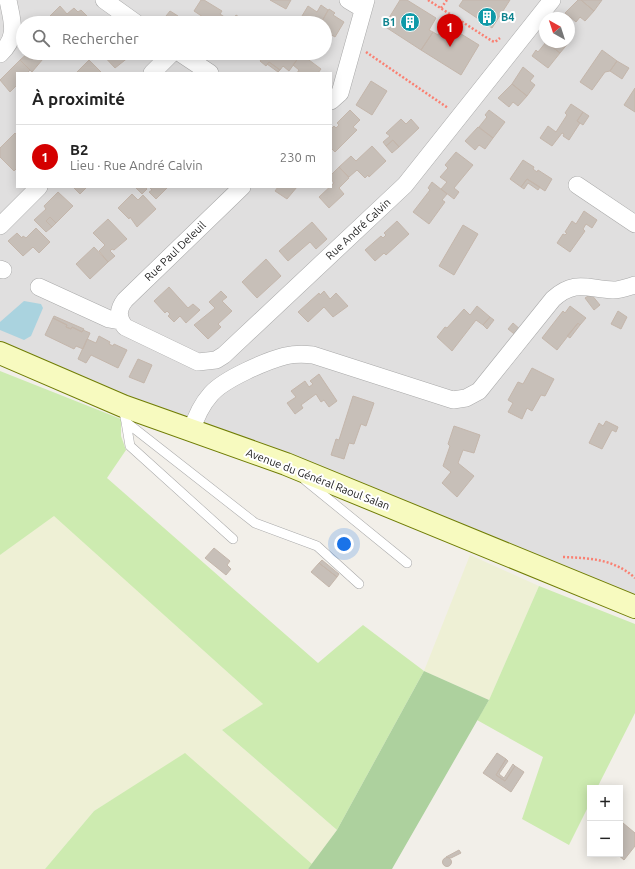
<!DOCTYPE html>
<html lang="fr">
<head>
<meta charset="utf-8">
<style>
	:root { --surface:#fff; --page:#f6f6f6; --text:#222; --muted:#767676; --line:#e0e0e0; --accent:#d40000 }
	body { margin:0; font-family:Ubuntu,sans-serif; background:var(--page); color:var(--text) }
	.controls { position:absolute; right:12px; bottom:12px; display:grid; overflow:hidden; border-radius:0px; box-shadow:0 2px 10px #0003 }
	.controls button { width:36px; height:36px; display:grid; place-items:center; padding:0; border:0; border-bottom:1px solid var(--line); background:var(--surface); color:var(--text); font:20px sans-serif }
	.compass { position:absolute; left:539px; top:12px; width:36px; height:36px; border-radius:50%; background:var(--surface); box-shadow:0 2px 10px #0003; rotate:321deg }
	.you { position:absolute; left:344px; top:544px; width:14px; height:14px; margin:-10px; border:3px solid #fff; border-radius:50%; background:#1a73e8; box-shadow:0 0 0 6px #1a73e833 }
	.badge { display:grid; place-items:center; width:26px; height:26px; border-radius:50%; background:var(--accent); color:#fff; font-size:13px; font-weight:700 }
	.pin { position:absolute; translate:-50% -33px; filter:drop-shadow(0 1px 2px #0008) }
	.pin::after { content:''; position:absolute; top:21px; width:14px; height:12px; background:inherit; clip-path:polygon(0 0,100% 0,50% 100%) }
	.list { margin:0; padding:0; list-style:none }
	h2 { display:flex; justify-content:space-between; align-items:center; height:52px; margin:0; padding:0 16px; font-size:17px }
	h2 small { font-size:13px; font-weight:400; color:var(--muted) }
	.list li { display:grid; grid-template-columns:26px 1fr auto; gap:12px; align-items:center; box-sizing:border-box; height:64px; padding:0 16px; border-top:1px solid var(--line) }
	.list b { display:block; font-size:15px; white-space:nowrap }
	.list p { margin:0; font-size:13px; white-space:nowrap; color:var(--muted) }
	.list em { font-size:13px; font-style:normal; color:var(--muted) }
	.icon { flex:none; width:22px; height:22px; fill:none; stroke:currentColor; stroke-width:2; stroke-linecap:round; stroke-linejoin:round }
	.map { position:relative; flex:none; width:635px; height:869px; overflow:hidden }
	.search { position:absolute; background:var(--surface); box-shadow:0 2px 10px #0003; left:16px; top:16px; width:316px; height:44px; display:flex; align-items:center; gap:10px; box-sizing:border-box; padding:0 14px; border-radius:22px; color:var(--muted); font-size:15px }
	.panel { position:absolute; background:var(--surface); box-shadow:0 2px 10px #0003; left:16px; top:72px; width:316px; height:116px; border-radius:0px }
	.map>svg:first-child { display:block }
	.residential { fill:#e0dfdf; fill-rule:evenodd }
	.farmland { fill:#eef0d5 }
	.grass { fill:#cdebb0 }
	.forest { fill:#add19e }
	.water { fill:#aad3df }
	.building { fill:#c7bfb8; stroke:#c4b6ab }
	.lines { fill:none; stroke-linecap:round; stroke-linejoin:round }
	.lane-casing { stroke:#a9a9a9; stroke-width:10 }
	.street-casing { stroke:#a9a9a9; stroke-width:18 }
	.secondary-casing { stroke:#707d05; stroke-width:24 }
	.path { stroke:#fa8072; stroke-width:2.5; stroke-dasharray:2 2; stroke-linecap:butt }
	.lane { stroke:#fff; stroke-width:9 }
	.street { stroke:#fff; stroke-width:17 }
	.secondary { stroke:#f7fabf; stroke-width:22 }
	.labels { text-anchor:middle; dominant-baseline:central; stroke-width:4; stroke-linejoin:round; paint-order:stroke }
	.culture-label { font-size:11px; font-weight:bold; fill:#0d838f; stroke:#fff; text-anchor:start }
	.street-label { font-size:11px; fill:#222; stroke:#fff }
</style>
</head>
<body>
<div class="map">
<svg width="635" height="869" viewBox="0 0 635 869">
	<rect width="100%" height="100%" fill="#f2efe9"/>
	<!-- residential -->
	<path class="residential" d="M0,0H635V612L0,350ZM545,18H569V42H545ZM23,23H325V53H23ZM17,73H331V187H17Z"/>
	<!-- farmland -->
	<path class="farmland" d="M54,515L263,704L222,730L337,830L312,864L185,754L94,811L45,869H0V555Z
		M470,555L539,586L489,700L424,671Z"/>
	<!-- grass -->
	<path class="grass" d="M0,371L121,419V436L126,450L107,478L318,663L363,625L424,671L337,830L222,730L263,704L54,516L0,555Z
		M539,586L635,624V713L597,788H590V803L569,845L522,819L543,757L477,720L489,700Z
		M185,753L312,864L308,869H45L94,811Z"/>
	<!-- forest -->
	<path class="forest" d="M424,671L489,700L392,869H308L337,830Z"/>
	<!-- water -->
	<path class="water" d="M24,301L41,304L43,308L31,336L24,340L0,330V322Z"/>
	<!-- building -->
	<path class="building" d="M201,0H204L222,11L220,14L226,18L223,23H212L194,11Z
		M270,0H291L286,9Z
		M400,0H407L436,18L429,30L433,32L421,50L384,26Z
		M463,0H510L492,28L459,6Z
		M578,0H581L594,11L585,21L580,17L576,22L565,13Z
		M581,0H602L594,11Z
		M321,5L328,10L321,23H302L299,21L308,6L317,12Z
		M60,6L67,14L74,8L78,12L81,10L89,18L84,23H57L50,16Z
		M329,9L335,13L333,15L344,22L335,37L325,31V23H321Z
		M170,11L178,16L175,21L166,16Z
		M236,15L248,23H231Z
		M445,24L479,45L461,75L421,50L433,32L438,35Z
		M546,42H569L560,53Z
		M546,42L560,53L548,68L532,56L536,50L538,52Z
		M602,50L617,61L610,71L605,72L592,90L580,82Z
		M28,53H48L32,72L20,60Z
		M101,53H134L115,68Z
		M266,53H294L299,57L289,71L283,66L280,70L269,62L266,66L260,61Z
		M301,54L321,69L318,73H297L299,70L293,65Z
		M20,60L30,70L27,73H17V85L10,92L0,80Z
		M89,60L102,73H76Z
		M617,61L629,68L622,79L610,71Z
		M269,62L280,70L278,72L267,64Z
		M523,67L534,76L530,81L535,85L527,96L512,84Z
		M371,81L387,91L372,115L356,105Z
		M512,84L527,96L518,106L513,102L509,107L498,98Z
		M635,88V112L624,105Z
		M571,104L583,112L577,121L580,123L569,140L563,136L564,134L562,133L552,146L540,138L548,126L556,132L567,115L565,113Z
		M350,110L360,120L353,127L357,130L335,152L331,148V129L334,126L336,128L339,125L337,123Z
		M489,110L505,122L493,138L479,127L487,117L485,115Z
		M583,112L589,116L583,125L577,121Z
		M401,119L406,124L411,119L419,128L399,147L393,140L386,146L383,142L390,136L386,133Z
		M478,127L493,138L485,149L479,145L475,150L465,141Z
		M15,133L17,135V168L14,171L0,157V148Z
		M393,140L399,147L392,153L386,146Z
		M372,146L386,161L369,177L368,175L365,178L357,170L349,177L339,167L351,156L356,161Z
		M456,152L473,165L454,188L459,192L454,199L441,189L447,182L440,177L448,168L445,165Z
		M523,160L534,167L533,169L537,172L538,170L552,179L545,191L527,179L521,187L510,179Z
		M339,167L349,178L339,188L344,194L329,208L319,197L334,183L331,179V175Z
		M527,179L540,187L538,190L528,183L524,189L521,187Z
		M432,182L447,194L442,200L445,202L429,224L413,212L430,190L428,188Z
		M73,187H87L80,194Z
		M135,187H145L147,189L142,194Z
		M149,187H168L156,199L149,192L152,190Z
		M278,187H297L287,199L275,191Z
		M58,192L73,206L56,223L50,217L46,221L52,227L46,232L34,220L46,209L44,206Z
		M132,194L138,200L143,195L156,209L137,227L130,217L129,219L118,208Z
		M584,211L597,220L592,228L586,224L583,229L585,231L570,252L557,243L563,234L565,235L567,233L565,232L572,221L576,224Z
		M50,217L56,223L52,227L46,221Z
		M108,219L127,239L114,250L112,249L110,251L115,256L108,262L99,251L105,245L93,233Z
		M397,221L409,234L386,255L384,253L375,261L365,250L381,236L383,238L386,235L384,233Z
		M312,222L327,239L316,249L310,242L288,261L279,251Z
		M463,225L478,234L454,275L439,266Z
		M36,228L50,242L39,253L33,247L23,256L8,241L17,233L22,238L23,236L26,238Z
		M94,247L108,262L90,279L76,264Z
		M266,259L281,276L257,298L242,282Z
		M169,287L188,308L193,304L200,310L186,323L180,316L174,322L168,316L170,314L167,311L165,313L154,301Z
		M221,291L227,297L222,301L232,311L218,324L221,327L208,339L194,325L215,308L209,302Z
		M324,291L330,299L336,293L348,306L333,317L324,307L308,322L298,312L319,293L320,295Z
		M591,294L600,305L594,310L585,298Z
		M477,306L490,317L483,325L476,320L452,351L437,337L445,327L447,328L464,309L470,315Z
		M570,306L586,318L580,325L578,323L557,350L542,338L563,311L565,313Z
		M618,311L627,317L621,329L611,324Z
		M54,316L84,329L82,332L72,327L71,329L66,327L67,325L53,318Z
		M490,317L494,320L487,329L483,325Z
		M53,318L67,325L66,327L71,329L72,327L82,332L83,330L90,333L83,349L76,346L74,349L45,335Z
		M513,323L522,331L518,337L508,329Z
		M578,323L580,325L570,338L567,336Z
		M99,336L110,342L109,344L113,346L114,344L127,350L118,368L91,355L86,363L78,359L87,339L96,343Z
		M138,359L152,365L144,383L129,377Z
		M532,368L554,379L545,396L541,395L532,411L527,408L522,419L508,412L513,403L508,400L518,382L523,384Z
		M319,374L337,401L329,407L324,400L321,402L316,394L301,405L303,408L295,414L287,403L296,397L291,391L305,381L309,387L313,384L310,381Z
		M353,396L374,403L366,426L361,424L354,444L349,443L344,459L331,455L336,439L339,440Z
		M606,421L618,427L616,432L612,430L602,449L589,443L599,423L603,426Z
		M454,426L480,435L474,453L463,450L458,463L474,476L457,497L442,483L451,472L443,466L450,446L448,444Z
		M214,548L230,561L227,565L231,569L226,575L205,558Z
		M322,560L339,574L337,577L319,563Z
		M319,563L337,577L329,587L311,572Z
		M497,753L506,759L496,775L505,781L515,766L524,772L511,792L483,773Z
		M506,759L508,761L499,774L504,778L513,764L515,766L505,781L496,775Z
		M623,823L635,833V846L624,860L617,854L615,856L613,854H620V827Z
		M459,850L461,853L451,858L446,857Z
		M442.5 862a4.5 4.5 0 1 1 9 0a4.5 4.5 0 1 1-9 0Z"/>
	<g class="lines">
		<defs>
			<path id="lane" d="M123,408L126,422L255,523L317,546L359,584
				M126,422L130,446L233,539
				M305,480L407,563"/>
			<path id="street" d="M104,0L136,23
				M348,0L363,9
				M180,53L210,73
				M0,54C19,36 12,22 8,0
				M152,73L172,53
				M331,101L340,93L366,0
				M577,185L635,224
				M242,187L125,300C118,309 117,317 125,327L198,362L216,360L224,355L405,185L552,0
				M0,226L39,187
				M0,269L3,270
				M39,287L109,319L120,321
				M191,432C195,419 202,404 211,394C224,379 266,361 285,356C294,354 304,354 313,355L453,400L466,398L479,391L553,299C575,279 588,289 613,290C621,290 628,287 635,285"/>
			<path id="secondary" d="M0,353L123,406L286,464L635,607"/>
		</defs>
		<!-- lane casing -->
		<use href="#lane" class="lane-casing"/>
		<!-- street casing -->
		<use href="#street" class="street-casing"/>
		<!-- secondary casing -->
		<use href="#secondary" class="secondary-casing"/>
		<!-- path -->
		<path class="path" d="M428,0L492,41L495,42L500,38
			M441,8L447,0
			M366,52L448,108
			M563,557C590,558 614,559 635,578"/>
		<!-- lane -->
		<use href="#lane" class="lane"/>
		<!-- street -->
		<use href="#street" class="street"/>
		<!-- secondary -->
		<use href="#secondary" class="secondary"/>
	</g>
	<!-- icons -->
	<defs>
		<symbol id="building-disc" viewBox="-11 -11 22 22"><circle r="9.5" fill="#0f9aa8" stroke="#fff"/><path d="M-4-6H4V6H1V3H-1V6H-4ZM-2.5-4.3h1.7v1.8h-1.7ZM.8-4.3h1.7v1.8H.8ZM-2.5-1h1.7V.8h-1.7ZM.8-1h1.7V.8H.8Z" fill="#fff"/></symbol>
	</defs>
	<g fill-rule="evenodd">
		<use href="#building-disc" x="476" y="6" width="22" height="22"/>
		<use href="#building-disc" x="399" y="11" width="22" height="22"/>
	</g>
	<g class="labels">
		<!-- culture labels -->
		<g class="culture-label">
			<text x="501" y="17">B4</text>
			<text x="396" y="22" text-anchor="end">B1</text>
		</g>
		<!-- street labels -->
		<g class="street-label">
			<text transform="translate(358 229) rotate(-43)">Rue André Calvin</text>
			<text transform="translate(175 251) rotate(-44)">Rue Paul Deleuil</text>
			<text transform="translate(318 479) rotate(21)">Avenue du Général Raoul Salan</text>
		</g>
	</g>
</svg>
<div class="controls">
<button>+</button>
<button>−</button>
</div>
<svg class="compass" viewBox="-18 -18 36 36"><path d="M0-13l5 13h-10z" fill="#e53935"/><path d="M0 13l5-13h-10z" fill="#767676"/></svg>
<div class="you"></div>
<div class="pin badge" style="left:450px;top:47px">1</div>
<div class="search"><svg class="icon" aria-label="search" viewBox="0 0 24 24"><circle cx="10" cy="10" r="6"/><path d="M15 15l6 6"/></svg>Rechercher</div>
<section class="panel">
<h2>À proximité<small></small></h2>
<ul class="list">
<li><span class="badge">1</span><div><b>B2</b><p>Lieu · Rue André Calvin</p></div><em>230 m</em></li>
</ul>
</section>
</div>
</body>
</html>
